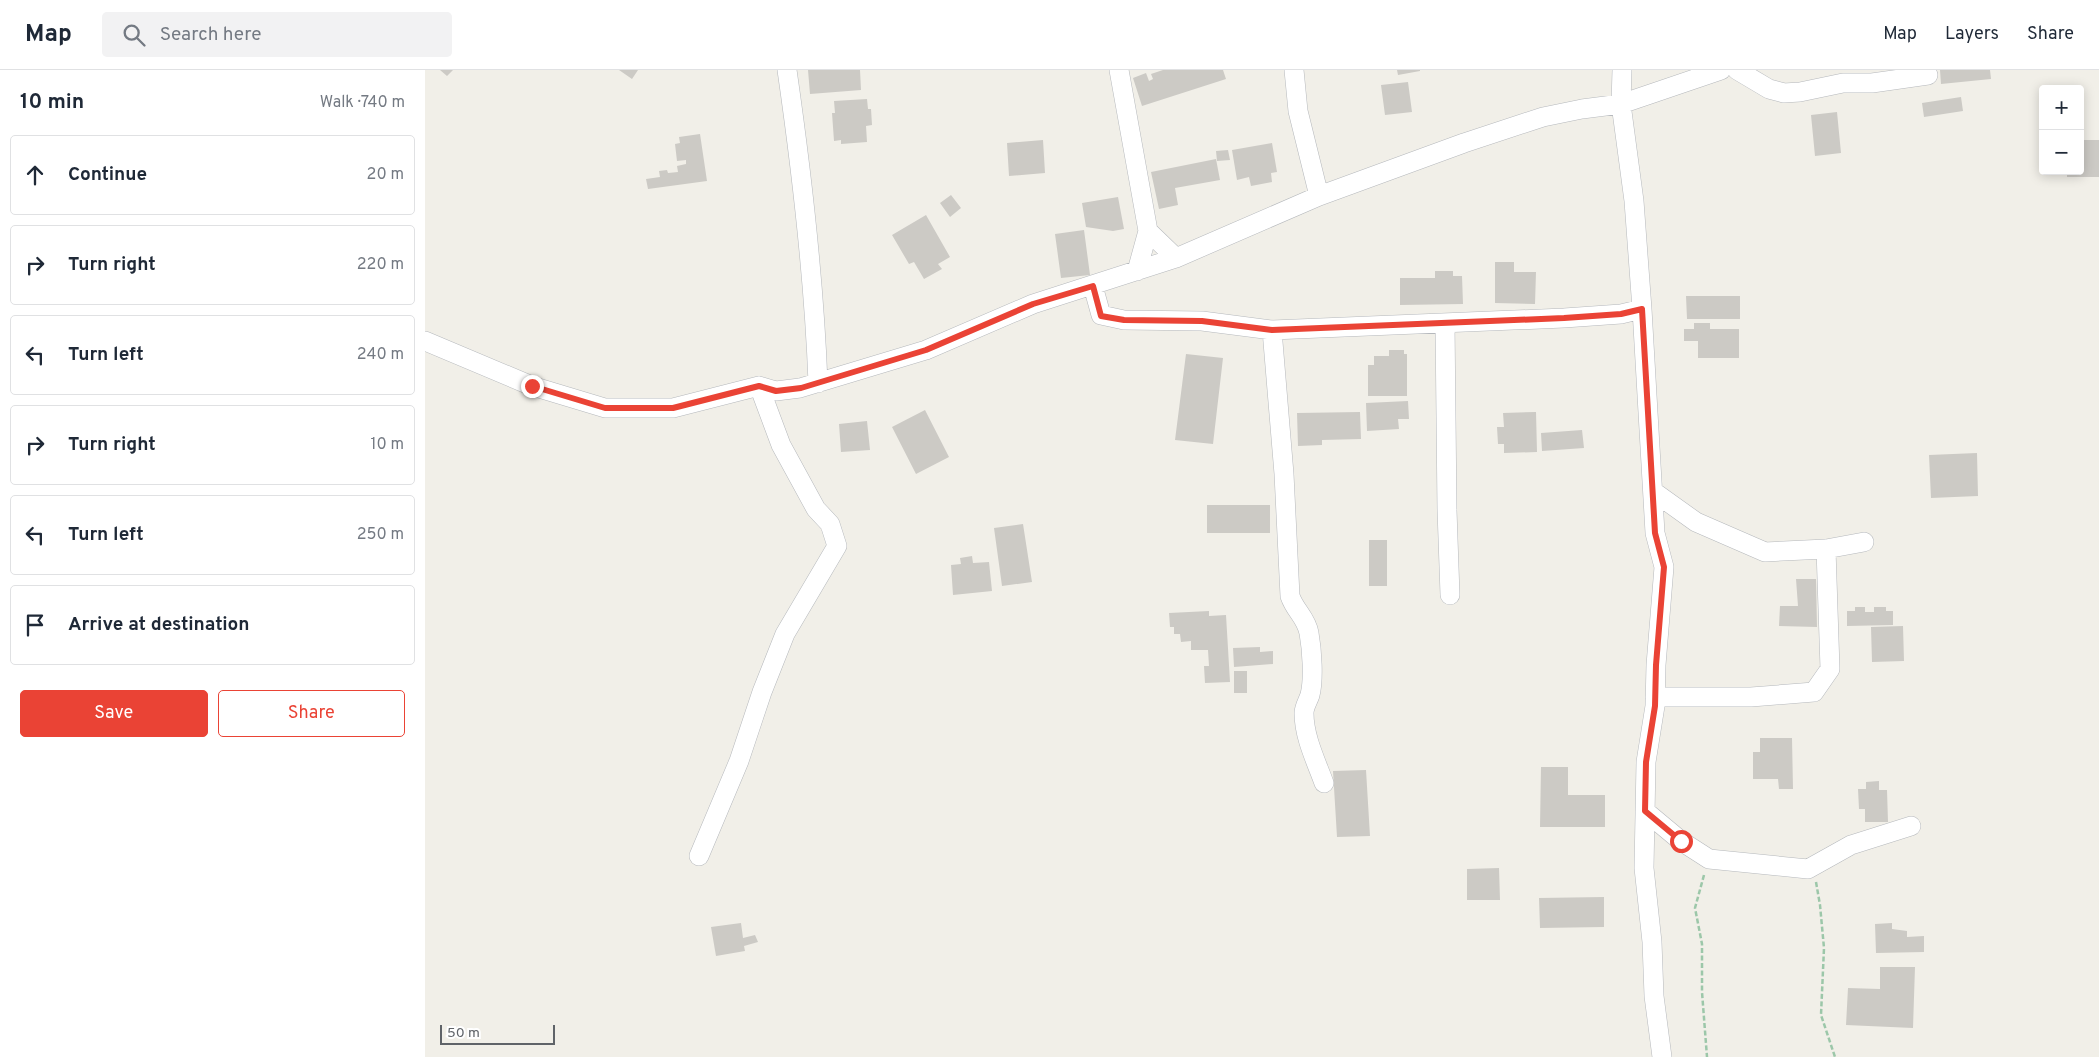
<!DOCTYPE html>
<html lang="en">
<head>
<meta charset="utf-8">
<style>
	:root { --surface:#fff; --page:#f2f2f3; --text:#1f2937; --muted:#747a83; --line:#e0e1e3; --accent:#ea4335 }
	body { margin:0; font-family:Overpass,sans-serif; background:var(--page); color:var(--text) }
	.controls { position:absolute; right:15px; top:15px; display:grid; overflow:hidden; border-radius:5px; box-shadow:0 2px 12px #0003 }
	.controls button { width:45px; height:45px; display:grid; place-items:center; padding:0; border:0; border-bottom:1px solid var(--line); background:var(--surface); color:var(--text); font:25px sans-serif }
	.scale { position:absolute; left:15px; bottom:12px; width:115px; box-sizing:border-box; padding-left:5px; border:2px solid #5f6368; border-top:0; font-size:14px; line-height:18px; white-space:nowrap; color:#5f6368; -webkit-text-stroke:4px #fff; paint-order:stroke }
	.stop { position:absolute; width:15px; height:15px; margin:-11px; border:4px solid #ea4335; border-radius:50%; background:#fff }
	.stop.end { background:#ea4335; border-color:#fff; box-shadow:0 1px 5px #0008 }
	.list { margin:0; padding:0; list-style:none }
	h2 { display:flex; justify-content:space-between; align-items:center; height:65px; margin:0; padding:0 20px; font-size:21px }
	h2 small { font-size:16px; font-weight:400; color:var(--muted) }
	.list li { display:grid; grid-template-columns:32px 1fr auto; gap:15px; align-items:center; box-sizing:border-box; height:80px; margin:0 10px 10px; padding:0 10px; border:1px solid var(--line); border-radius:5px }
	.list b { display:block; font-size:19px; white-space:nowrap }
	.list em { font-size:16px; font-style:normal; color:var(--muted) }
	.actions { display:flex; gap:10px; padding:15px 20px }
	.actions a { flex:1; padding:11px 0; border:1px solid var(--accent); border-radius:5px; text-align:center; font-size:18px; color:var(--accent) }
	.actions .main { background:var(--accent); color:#fff }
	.icon { flex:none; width:28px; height:28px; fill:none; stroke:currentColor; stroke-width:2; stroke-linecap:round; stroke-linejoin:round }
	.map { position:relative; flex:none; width:1674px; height:987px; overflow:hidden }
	header { display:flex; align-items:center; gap:30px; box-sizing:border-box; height:70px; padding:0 25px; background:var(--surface); border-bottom:1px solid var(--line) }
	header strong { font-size:24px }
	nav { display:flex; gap:28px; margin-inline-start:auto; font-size:18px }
	.search { width:350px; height:45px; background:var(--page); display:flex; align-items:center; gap:12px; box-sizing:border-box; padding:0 18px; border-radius:5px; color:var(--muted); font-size:19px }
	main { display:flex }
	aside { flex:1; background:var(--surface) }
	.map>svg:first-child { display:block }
	.building { fill:#cccac5 }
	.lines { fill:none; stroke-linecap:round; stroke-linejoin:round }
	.minor-casing { stroke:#b5b8bc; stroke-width:20 }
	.path { stroke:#9cc7a9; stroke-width:2.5; stroke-dasharray:5 2.5; stroke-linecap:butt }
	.minor { stroke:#fff; stroke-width:19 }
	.route { stroke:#ea4335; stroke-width:6 }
</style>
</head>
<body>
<header>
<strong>Map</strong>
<div class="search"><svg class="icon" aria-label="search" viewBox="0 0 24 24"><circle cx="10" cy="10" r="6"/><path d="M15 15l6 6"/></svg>Search here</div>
<nav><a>Map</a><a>Layers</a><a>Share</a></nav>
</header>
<main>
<aside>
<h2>10 min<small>Walk · 740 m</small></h2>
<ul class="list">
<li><svg class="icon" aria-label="ahead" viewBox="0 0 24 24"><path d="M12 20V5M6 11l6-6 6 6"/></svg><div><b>Continue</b></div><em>20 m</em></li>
<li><svg class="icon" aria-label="right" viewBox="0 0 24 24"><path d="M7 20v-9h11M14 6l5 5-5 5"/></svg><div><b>Turn right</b></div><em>220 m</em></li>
<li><svg class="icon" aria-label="left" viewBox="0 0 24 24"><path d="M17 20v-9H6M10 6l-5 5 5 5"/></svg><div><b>Turn left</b></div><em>240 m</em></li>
<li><svg class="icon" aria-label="right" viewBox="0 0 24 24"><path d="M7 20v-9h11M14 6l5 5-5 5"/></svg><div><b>Turn right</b></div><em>10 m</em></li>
<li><svg class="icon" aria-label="left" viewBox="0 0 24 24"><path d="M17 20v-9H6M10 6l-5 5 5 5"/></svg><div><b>Turn left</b></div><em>250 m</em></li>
<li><svg class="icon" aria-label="arrive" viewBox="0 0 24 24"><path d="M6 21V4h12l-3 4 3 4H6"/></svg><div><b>Arrive at destination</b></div></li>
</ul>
<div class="actions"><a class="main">Save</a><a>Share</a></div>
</aside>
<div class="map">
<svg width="1674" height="987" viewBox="0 0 1674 987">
	<rect width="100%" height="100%" fill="#f1efe8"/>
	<!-- building -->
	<path class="building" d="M15,0H28L22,6Z
		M194,0H213L207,9Z
		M383,0H435L436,20L385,24Z
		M738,0H798L801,9L717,36L708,8L721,3L724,11L728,9L726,4Z
		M972,0H995V1L973,5Z
		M1515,0H1565L1566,9L1516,14Z
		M983,12L987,42L960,45L956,15Z
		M1536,27L1538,41L1499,47L1497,33Z
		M442,29L443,39H446L447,55L441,56L442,72L416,74V70L409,71L407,43H410L409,31Z
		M1412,42L1416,83L1390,86L1386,45Z
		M275,64L282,111L223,119L221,109L235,107L234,101L242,100L243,103L253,102L252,96L261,94V90L252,91L250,74L255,73L254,67Z
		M618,70L620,103L584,106L582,73Z
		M1655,70H1674V107H1642V101H1655Z
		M847,73L852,102L846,103L847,112L826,116L824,107L812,110L807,80Z
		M803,80L805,90L792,91L791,81Z
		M791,89L795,110L750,118L753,135L734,139L726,102Z
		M526,125L536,138L525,147L515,133Z
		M693,127L699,159L688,161L661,157L657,133Z
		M501,145L525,187L513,194L517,199L499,209L489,192L484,194L467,165Z
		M659,160L665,205L636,208L630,164Z
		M1070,192H1089V202H1111L1110,234L1070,233Z
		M1010,201H1028V206H1037L1038,234L975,235V208H1010Z
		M1261,226H1315V249H1262Z
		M1269,253H1285V259H1314V288H1273V271H1259V259H1269Z
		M964,280H979V284H982V326H943V295H949V286H964Z
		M761,284L798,288L788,374L750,370Z
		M983,331L984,349H973L974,359L942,361L941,333Z
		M500,340L524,387L491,404L467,357Z
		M935,342L936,369L897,370V375L873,376L872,343Z
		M1111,342L1112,382L1079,383V374H1073L1072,357H1079L1078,343Z
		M442,351L445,380L416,382L414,354Z
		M1157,360L1159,378L1117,381L1116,363Z
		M1552,383L1553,426L1506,428L1504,385Z
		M782,435H845V463H782Z
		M598,454L607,512L577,516L569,458Z
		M944,470H962V516H944Z
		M547,486L548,493L564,492L567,521L528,525L526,495L536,494L535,488Z
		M1371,509H1391L1392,557L1354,556L1355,536H1373Z
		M1430,537H1440V542H1449V537H1461V541H1468V555L1422,556V541H1430Z
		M784,541V546L801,545L805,612L780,613L779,596H784L783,580H766V571L756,572L755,564H749V557H745L744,543Z
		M1478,556L1479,591L1447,592L1446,557Z
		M835,577V582L848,581V594L809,597L808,578Z
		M809,601H822V623H809Z
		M1335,668H1367L1368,719H1354L1353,709H1328V682H1335Z
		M1116,697H1143V725H1180V757H1115Z
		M941,700L945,766L912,767L908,701Z
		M1454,711V720H1462L1463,752H1440V739H1434L1433,719H1441V712Z
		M1074,798L1075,830H1042V799Z
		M1179,827V857L1115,858L1114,828Z
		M316,853L318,868L330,865L333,872L319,876L320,881L291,886L286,857Z
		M1467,853V859L1482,861V867L1499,866V882L1451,883L1450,854Z
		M1455,897H1490L1488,958L1421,955L1423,918L1455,919Z"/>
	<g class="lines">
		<defs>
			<path id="minor" d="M362,0C377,104 389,208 393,313
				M694,0L723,161L712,201
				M869,0L873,41L894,126
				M1197,0L1196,34L1209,131L1217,239L1230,463L1239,497L1231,595L1230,636L1221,692L1219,798L1227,872L1229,926L1237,987
				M1312,0L1344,19L1359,23L1375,22L1418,13H1447L1503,5
				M723,161L751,188
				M668,216L676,245L699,250L777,251L847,260L1139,248L1196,244L1217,239
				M1020,253L1022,440L1025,525
				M847,260L859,404L865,526C870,541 881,547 884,563C887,580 889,609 885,625C883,631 879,637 879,643C879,667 891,691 899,713
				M0,271L107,316L180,338H248L334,316L351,321L375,318L501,280L608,234L751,188L894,126L1039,73L1118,47L1157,39L1196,34L1296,0
				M1229,422L1271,452L1340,482L1401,479L1439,472
				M1230,627H1326L1389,622L1405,599L1401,479
				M1220,741L1256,771L1284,789L1383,799L1426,775L1486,756
				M274,786L314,691L337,622L360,564L412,476L405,454L391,439L356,375L334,316"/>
		</defs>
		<!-- minor casing -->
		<use href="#minor" class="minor-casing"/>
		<!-- path -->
		<path class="path" d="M1279,805L1270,838L1277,874V922L1282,987
			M1391,812L1395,835L1399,878L1396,945L1410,987"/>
		<!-- minor -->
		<use href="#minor" class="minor"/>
	</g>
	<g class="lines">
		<!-- route -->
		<path class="route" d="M107,316L180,338H248L334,316L351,321L376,318L501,280L608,234L668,216L676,246L699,250L777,251L847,260L1139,248L1196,244L1217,239L1230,463L1239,497L1231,595L1230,636L1221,692L1220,741L1256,771"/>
	</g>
</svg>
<div class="controls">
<button>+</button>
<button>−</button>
</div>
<div class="scale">50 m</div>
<div class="stop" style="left:1256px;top:771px"></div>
<div class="stop end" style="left:107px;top:316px"></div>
</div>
</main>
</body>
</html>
